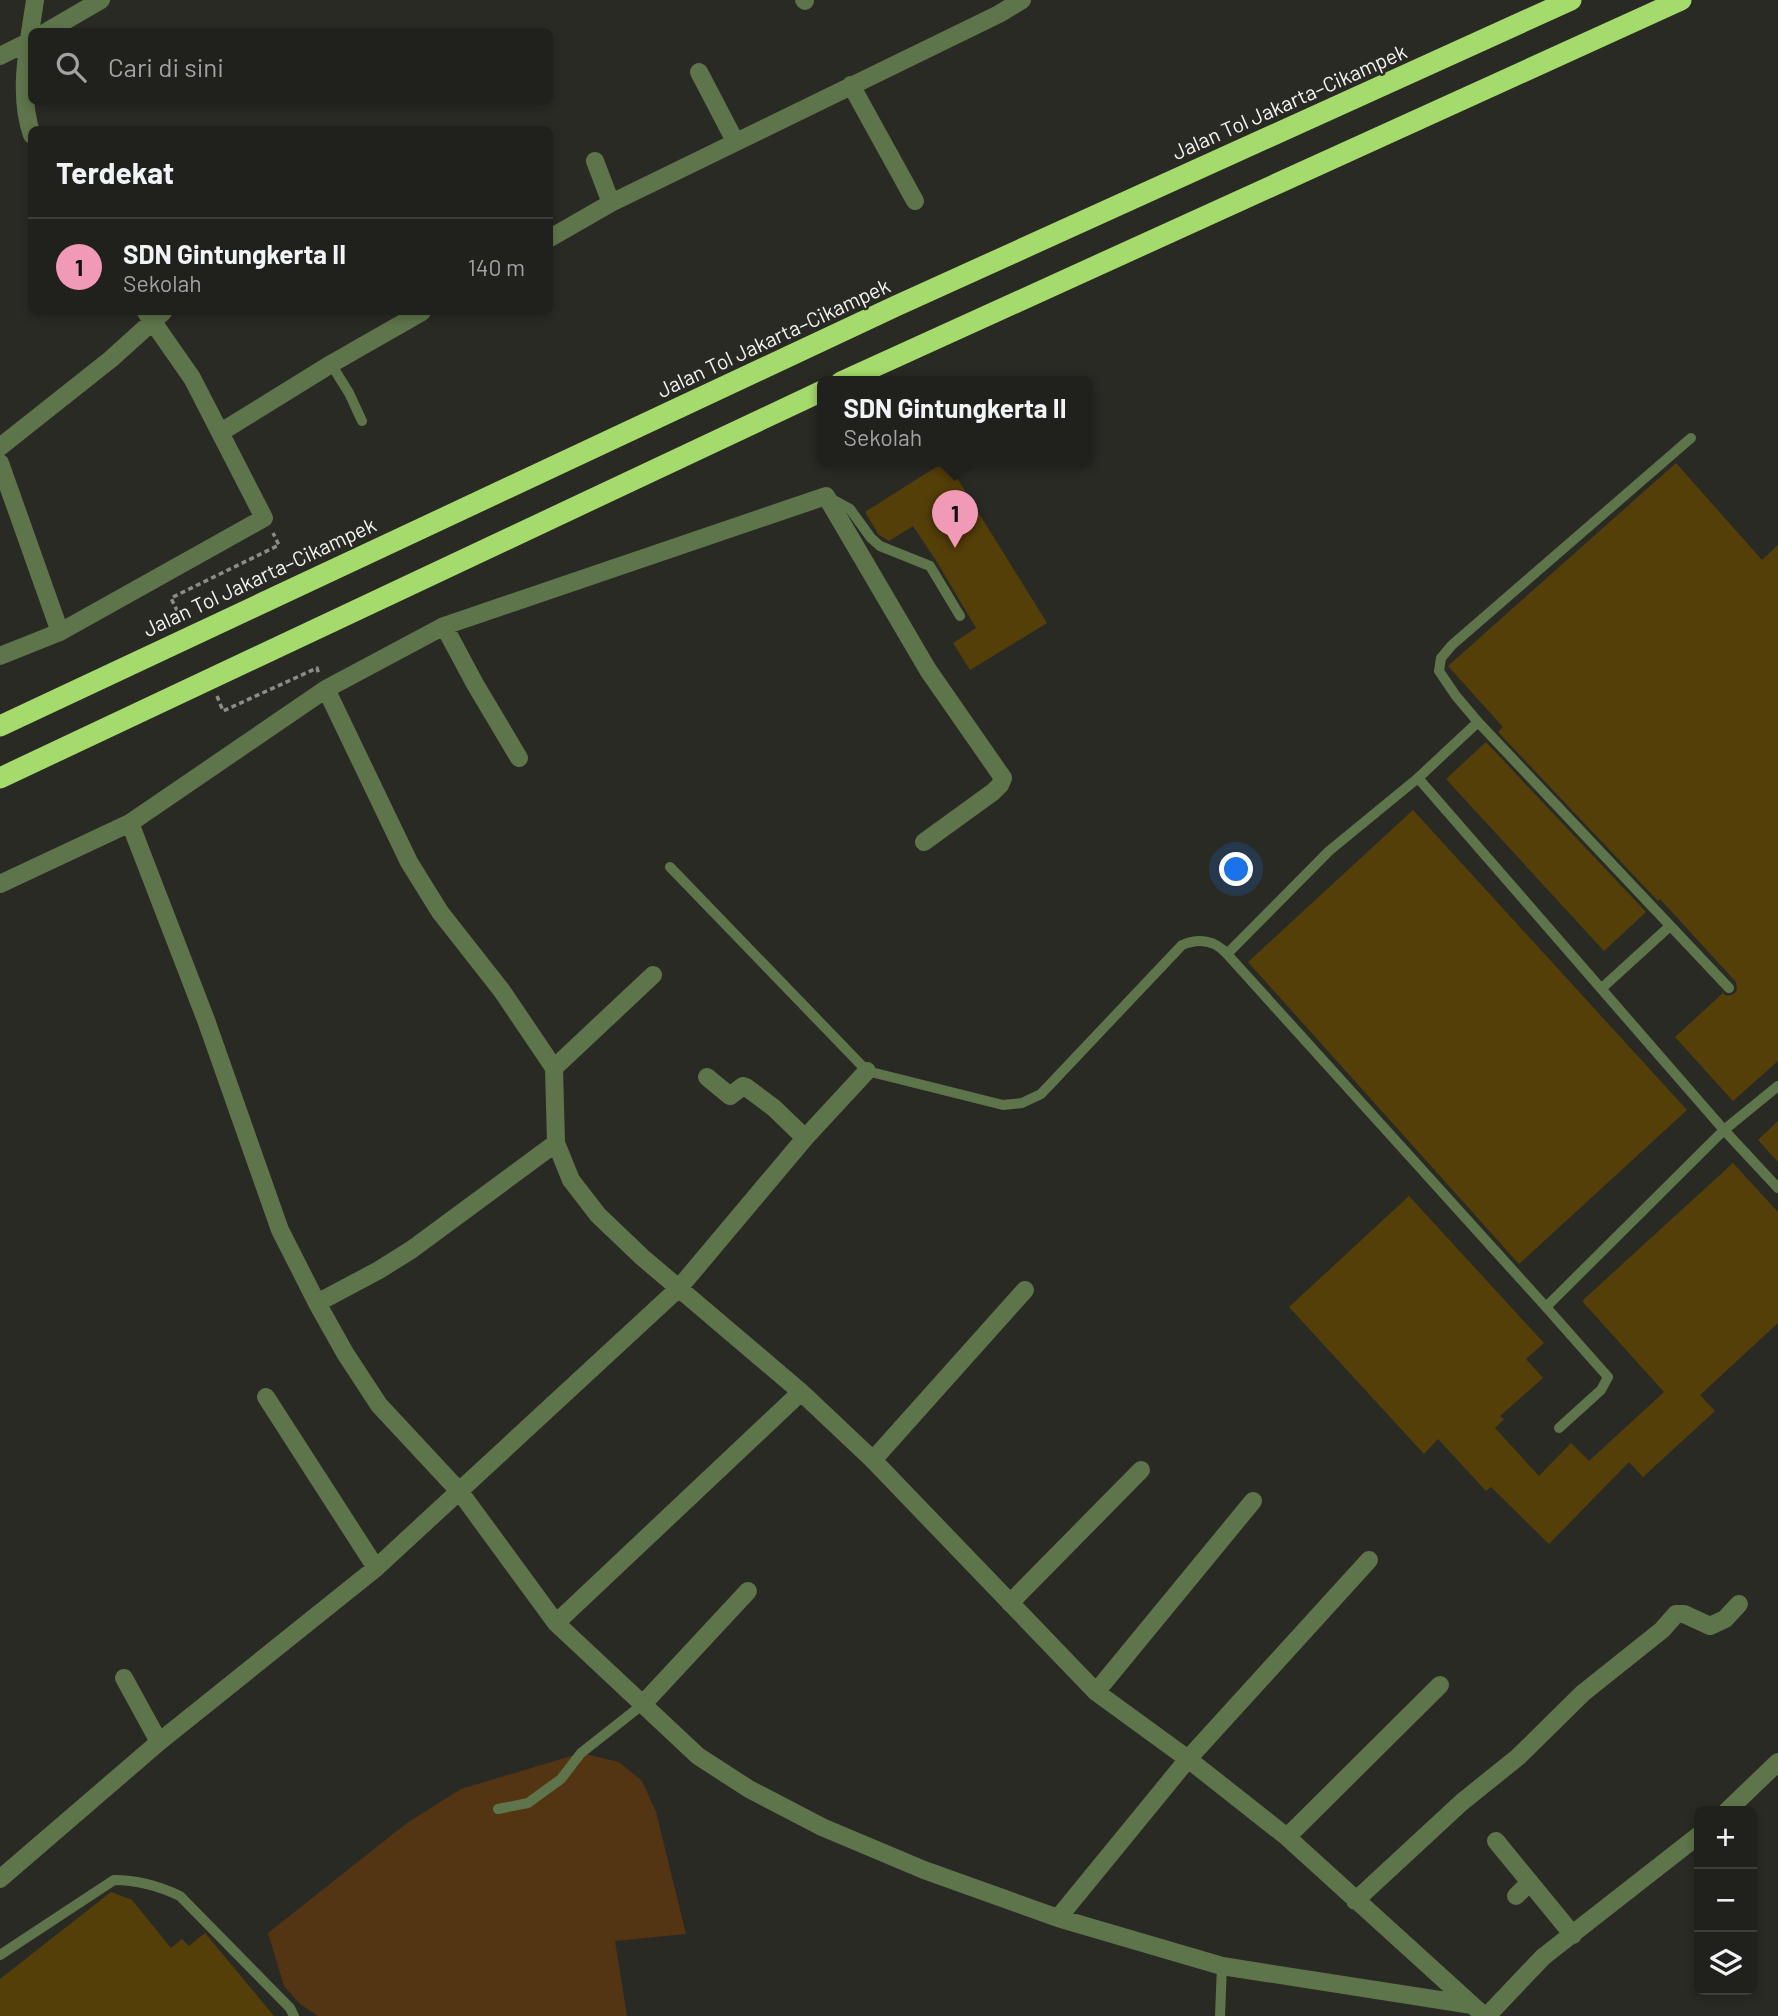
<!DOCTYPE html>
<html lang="id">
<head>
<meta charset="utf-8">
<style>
	:root { --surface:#20201c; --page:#2d2d29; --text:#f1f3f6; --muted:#a2a3a3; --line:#3d3e3b; --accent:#f09ab7 }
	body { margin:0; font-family:Barlow,sans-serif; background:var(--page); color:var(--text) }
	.controls { position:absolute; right:21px; bottom:21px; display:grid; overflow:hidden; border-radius:10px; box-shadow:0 4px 10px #0003 }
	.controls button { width:63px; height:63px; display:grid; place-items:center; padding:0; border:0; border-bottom:2px solid var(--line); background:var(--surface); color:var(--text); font:35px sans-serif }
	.you { position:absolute; left:1237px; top:870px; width:24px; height:24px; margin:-18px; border:5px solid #fff; border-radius:50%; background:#1a73e8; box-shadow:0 0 0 10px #1a73e833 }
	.badge { display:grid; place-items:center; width:46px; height:46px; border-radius:50%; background:var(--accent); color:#111; font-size:23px; font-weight:700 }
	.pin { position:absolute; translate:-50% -58px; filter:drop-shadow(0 2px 4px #0008) }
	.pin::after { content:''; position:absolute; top:37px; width:24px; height:21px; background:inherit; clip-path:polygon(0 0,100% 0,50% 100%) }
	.popup { position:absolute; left:817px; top:376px; width:276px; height:91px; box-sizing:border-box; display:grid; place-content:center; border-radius:10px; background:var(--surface); filter:drop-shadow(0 2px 5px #0005); font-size:23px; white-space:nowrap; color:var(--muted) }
	.popup b { font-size:26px; color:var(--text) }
	.popup::after { content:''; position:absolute; left:50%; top:100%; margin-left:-14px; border:14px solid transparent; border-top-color:var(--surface) }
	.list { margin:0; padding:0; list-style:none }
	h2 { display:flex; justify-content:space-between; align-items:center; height:91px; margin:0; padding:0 28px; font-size:30px }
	h2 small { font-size:23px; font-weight:400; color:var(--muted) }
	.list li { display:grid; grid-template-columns:46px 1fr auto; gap:21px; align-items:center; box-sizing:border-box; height:98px; padding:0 28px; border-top:2px solid var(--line) }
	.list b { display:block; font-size:26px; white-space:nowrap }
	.list p { margin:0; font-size:23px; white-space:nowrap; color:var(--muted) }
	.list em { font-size:23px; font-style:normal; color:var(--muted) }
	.icon { flex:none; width:38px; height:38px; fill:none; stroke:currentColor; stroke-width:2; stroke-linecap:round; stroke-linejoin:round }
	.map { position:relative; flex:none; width:1778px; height:2016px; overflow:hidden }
	.search { position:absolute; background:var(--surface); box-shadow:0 4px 10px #0003; left:28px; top:28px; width:525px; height:77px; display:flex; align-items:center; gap:18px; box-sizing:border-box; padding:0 24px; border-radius:10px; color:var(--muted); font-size:26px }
	.panel { position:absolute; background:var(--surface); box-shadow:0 4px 10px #0003; left:28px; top:126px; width:525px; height:189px; border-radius:10px }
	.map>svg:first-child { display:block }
	.green { fill:#533413 }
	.building { fill:#543f08 }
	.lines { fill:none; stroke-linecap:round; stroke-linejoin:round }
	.path { stroke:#8c8c88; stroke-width:3.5; stroke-dasharray:5 3.5; stroke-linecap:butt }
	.service { stroke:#5e744a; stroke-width:10 }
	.minor { stroke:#5e744a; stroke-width:18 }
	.motorway { stroke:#a5db6c; stroke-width:21 }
	.labels { text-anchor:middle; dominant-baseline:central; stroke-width:5; stroke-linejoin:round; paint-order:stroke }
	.street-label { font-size:21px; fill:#f3f3f0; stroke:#2a2a25 }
</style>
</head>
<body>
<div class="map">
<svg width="1778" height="2016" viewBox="0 0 1778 2016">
	<rect width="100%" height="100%" fill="#2a2a25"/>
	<!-- green -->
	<path class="green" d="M581,1753L619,1762L642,1781L656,1812L686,1934L615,1941L627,2016H318L300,2004L284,1986L268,1933L407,1823L461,1789Z"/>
	<!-- building -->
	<path class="building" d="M944,462H947L1047,623L970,670L953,643L976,628L937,562L913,526L889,541L879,535L865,512Z
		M1676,463L1762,560L1778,545V1061L1733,1101L1675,1037L1723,993L1727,996L1734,994L1737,990L1736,982L1660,899L1658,901L1498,732L1503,727L1448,666Z
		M1486,742L1646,912L1604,951L1446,779Z
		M1413,810L1687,1110L1519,1264L1248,962Z
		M1778,1121V1162L1758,1140Z
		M1733,1163L1778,1212V1323L1700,1395L1715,1411L1643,1477L1629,1462L1549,1544L1491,1487L1486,1491L1438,1439L1424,1454L1289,1307L1409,1196L1544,1343L1526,1359L1543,1378L1500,1416L1504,1419L1495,1428L1539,1476L1571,1443L1589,1461L1664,1392L1582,1301Z
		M111,1892L132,1900L171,1948L182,1939L189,1946L205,1933L274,2016H0V1979Z"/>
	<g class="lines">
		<!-- path -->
		<path class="path" d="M181,619L171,598L279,545L273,533
			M217,696L223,711L317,668L319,675"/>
		<!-- service -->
		<path class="service" d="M331,364L349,393L362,421
			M828,497L850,509L871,538L880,546L930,566L960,616
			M1478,722L1729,988
			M670,867L867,1071L1003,1105L1022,1103L1041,1094L1182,945C1199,938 1215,940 1227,954L1329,851L1418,778L1478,722L1456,696L1439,671L1441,658L1452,645L1691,438
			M1227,954L1546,1307L1724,1130L1418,778
			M1602,988L1670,926
			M1778,1086L1724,1130L1778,1188
			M1546,1307L1608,1377L1601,1390L1559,1428
			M498,1809L528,1803L561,1779L581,1753L642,1705
			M0,1955L114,1880C137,1880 159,1886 180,1896L290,2008L294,2016
			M1220,2016L1222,1966"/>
		<!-- minor -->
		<path class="minor" d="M804,0L805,1
			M46,32L101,0
			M0,56L32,40
			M699,72L735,141
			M851,85L915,201
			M32,135C17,92 29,43 35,0
			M595,161L611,203
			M550,238L611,203L999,14L1022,0
			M221,432L331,364L422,312
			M0,447L111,359L163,312
			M0,463L60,632
			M444,626L475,684L519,758
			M0,656L60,632L264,518L192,378L146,312
			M326,689L409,862L440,912L502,991L554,1068L556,1143L571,1180L598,1215L642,1257L801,1392L873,1460L1096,1692L1188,1759L1287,1837L1472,2005
			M130,823L206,1020L280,1230L317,1303L345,1353L379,1405L460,1492L556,1623L698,1756L749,1789L822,1827L924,1870L1058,1918L1222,1966L1472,2005L1485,2016
			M0,884L130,823L326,689L444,626L826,496L928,670L1003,778L1000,785L993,792L924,842
			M554,1068L653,975
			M707,1077L730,1096L743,1086L746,1087L774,1108L805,1138
			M317,1303L379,1270L411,1250L556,1143
			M266,1397L376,1568
			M873,1460L1025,1290
			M1010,1603L1141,1470
			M556,1623L801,1392
			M124,1678L159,1742
			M1096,1692L1253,1501
			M642,1705L748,1591
			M1727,1811L1778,1762
			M1287,1837L1440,1685
			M1496,1841L1573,1935
			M0,1879L159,1742L376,1568L679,1288L805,1138L867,1071
			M1516,1896L1530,1882
			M1355,1901L1462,1802L1518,1757L1583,1693L1662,1630L1676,1614H1684L1710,1626L1725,1619L1739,1604
			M1058,1918L1188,1759L1369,1560
			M1487,2016L1543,1957L1699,1835"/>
		<!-- motorway -->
		<path class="motorway" d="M841,382L1681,0
			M0,726L896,306L1571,0
			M0,778L822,391"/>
	</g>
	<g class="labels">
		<!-- street labels -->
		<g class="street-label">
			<text transform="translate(1289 101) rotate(-24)">Jalan Tol Jakarta–Cikampek</text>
			<text transform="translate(773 337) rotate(-25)">Jalan Tol Jakarta–Cikampek</text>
			<text transform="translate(259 576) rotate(-25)">Jalan Tol Jakarta–Cikampek</text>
		</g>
	</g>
</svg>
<div class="controls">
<button>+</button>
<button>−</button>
<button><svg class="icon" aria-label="layers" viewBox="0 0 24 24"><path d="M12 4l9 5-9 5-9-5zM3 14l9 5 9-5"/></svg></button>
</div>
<div class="you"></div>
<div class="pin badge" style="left:955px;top:548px">1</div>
<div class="popup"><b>SDN Gintungkerta II</b>Sekolah</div>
<div class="search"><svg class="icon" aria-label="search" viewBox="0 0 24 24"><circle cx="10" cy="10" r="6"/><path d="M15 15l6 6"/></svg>Cari di sini</div>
<section class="panel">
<h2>Terdekat<small></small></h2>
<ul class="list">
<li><span class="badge">1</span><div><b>SDN Gintungkerta II</b><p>Sekolah</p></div><em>140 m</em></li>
</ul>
</section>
</div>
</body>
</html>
